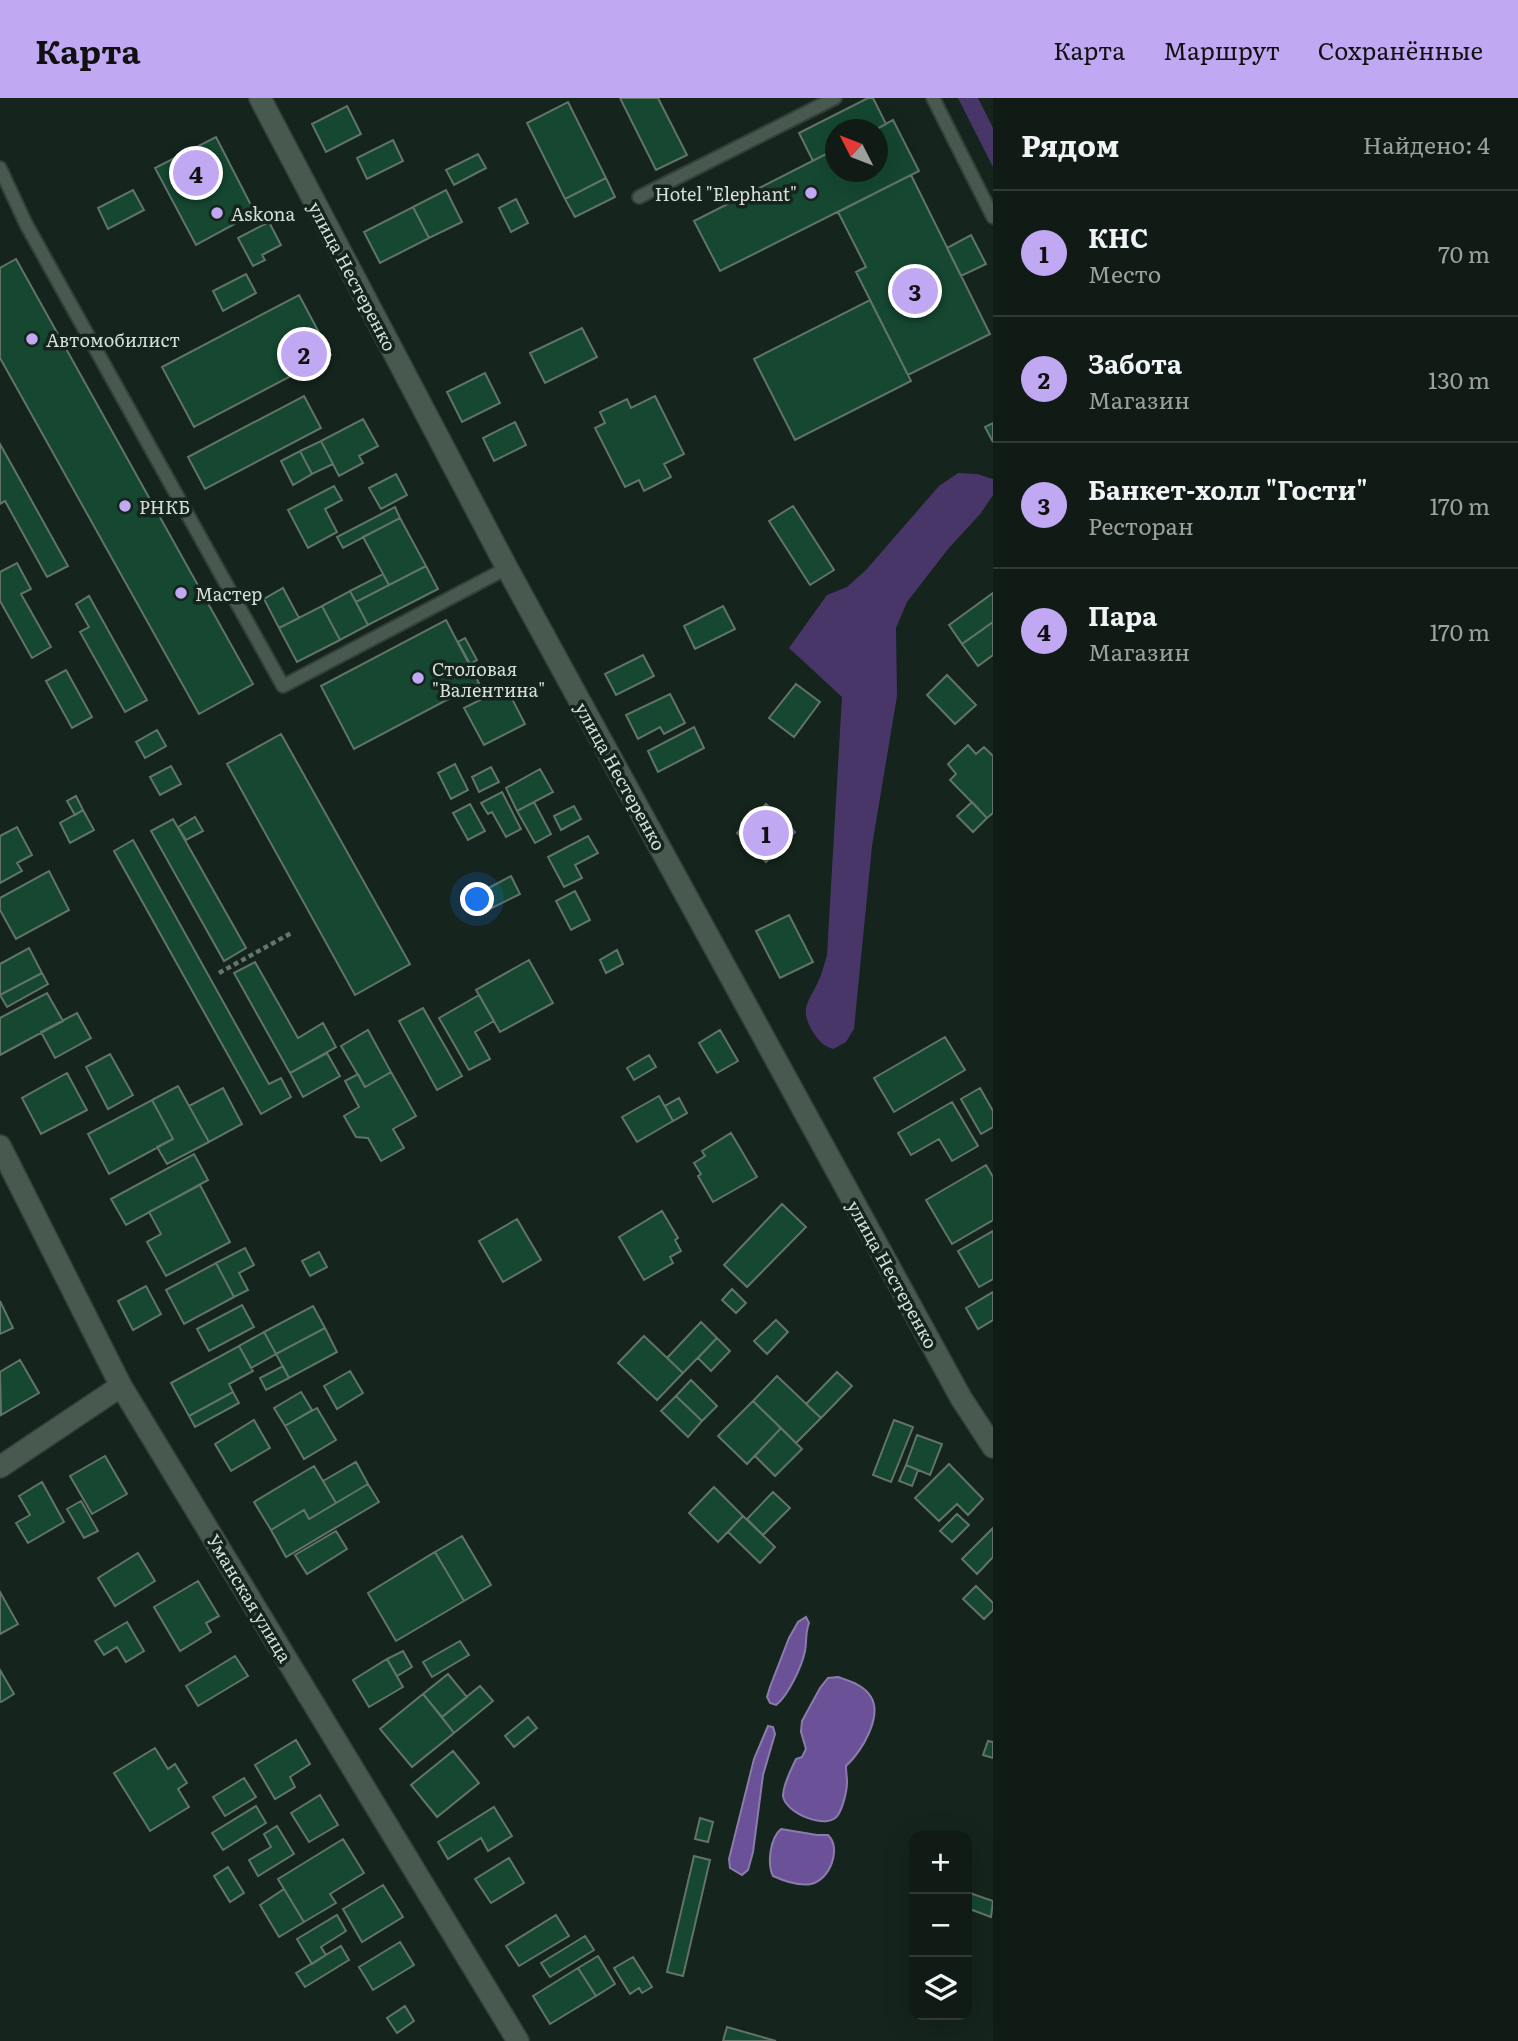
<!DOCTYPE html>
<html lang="ru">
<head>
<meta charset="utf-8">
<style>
	:root { --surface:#101b15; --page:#1e2822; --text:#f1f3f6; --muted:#9ca1a0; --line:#303934; --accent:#c1a8f3 }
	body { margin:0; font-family:Literata,serif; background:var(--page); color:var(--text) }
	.controls { position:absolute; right:21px; bottom:21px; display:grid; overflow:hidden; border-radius:14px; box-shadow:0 7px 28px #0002 }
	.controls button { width:63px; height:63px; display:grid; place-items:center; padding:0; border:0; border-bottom:2px solid var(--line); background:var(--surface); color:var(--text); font:35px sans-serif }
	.compass { position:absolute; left:825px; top:21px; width:63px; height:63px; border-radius:50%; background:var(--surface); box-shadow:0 7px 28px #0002; rotate:312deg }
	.you { position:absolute; left:478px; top:802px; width:24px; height:24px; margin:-18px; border:5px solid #fff; border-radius:50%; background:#1a73e8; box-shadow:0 0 0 10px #1a73e833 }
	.badge { display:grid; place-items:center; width:46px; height:46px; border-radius:50%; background:var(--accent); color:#111; font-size:23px; font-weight:700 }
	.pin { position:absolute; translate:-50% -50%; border:4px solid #fff; box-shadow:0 2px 7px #0006 }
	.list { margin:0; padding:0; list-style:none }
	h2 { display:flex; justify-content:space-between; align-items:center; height:91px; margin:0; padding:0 28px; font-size:30px }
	h2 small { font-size:23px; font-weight:400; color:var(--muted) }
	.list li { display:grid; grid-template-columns:46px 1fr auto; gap:21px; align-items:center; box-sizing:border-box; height:126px; padding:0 28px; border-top:2px solid var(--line) }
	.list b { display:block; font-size:26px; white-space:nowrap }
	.list p { margin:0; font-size:23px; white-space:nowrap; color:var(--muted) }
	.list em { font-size:23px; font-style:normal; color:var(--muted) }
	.icon { flex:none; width:38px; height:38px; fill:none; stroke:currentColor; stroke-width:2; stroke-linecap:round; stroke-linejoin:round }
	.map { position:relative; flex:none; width:993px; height:1943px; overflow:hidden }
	header { display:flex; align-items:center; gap:42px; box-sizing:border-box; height:98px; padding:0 35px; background:var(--accent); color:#111 }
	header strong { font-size:33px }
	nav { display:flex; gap:38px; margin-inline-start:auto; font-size:24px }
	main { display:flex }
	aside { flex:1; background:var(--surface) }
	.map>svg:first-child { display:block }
	.green { fill:#493669 }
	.water { fill:#6b5298; stroke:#8b7cac; stroke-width:2 }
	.building { fill:#154731; stroke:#62746a; stroke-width:2 }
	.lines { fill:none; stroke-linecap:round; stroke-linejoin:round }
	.lane-casing { stroke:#353f39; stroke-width:16 }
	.street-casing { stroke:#353f39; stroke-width:24 }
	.secondary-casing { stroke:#353f39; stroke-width:24 }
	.path { stroke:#68756e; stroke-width:4.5; stroke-dasharray:5 3.5; stroke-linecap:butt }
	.lane { stroke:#48594f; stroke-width:12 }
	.street { stroke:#48594f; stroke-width:21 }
	.secondary { stroke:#48594f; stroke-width:21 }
	.poi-dot { fill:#c1a8f3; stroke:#15241c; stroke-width:2.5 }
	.labels { text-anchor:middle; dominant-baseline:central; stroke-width:7; stroke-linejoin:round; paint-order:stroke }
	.poi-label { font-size:18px; fill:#d5dfd9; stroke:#15241c; text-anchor:start }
	.street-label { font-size:18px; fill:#d5dfd9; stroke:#15241c }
</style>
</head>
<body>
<header>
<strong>Карта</strong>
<nav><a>Карта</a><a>Маршрут</a><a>Сохранённые</a></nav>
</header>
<main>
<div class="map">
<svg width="993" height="1943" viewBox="0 0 993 1943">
	<rect width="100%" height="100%" fill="#15241c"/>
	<!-- green -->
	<path class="green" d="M958,0H978L993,30V69Z
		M958,375L977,376L993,381V397L981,415L948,451L907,504L896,530L897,598L872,748L854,931L846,944L833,951C823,948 819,943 813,934C799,911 808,905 818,884C822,876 824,866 827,857L842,599L789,550L827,497L847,489L866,472L939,388Z"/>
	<!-- water -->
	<path class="water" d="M806,1519L809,1525C805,1536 807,1542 805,1553C802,1568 788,1598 776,1607L770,1605L767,1599L770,1589L789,1540L798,1524Z
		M838,1579C850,1583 864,1587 871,1599C883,1619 861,1654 846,1668C846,1674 847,1679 847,1684C847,1693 843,1709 838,1717C828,1733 785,1715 783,1698C783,1686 791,1672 796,1661L802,1659L806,1651L801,1634L802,1623L820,1590L828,1580Z
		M768,1628L773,1629L775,1636L763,1677L753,1754L748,1772L742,1777L730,1770L729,1761L754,1661Z
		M781,1731L817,1737H828C842,1750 830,1782 811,1786C800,1788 784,1783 773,1778C767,1766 770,1740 781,1731Z"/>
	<!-- building -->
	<path class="building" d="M620,0H658L687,57L656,72Z
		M868,0H873L886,26L875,32H836V51L813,63L799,35Z
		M568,4L606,80L565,101L527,25Z
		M347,8L361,36L326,54L312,26Z
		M893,22L919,73L720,173L694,123L836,51V74H878V32H875Z
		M216,39L255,115L196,147L155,70Z
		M393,42L403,63L367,81L357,60Z
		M478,56L486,70L454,87L446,72Z
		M911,77L990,236L908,277L856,174L866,169L838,114Z
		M606,80L615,99L575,119L565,101Z
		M133,92L144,112L108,131L98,110Z
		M446,92L462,124L429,140L413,109Z
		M516,101L528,125L511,134L499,110Z
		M413,109L429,140L380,165L364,134Z
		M269,124L281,147L262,157L265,162L253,168L238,140Z
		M971,137L986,166L961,178L947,150Z
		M16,161L253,586L199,616L0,260V170Z
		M246,176L256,195L223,213L213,193Z
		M299,197L331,257L194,329L162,269Z
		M870,202L911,283L795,342L754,261Z
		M582,230L597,259L545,285L530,255Z
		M485,275L500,305L462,324L447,294Z
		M304,298L321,330L205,391L188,359Z
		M655,298L684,356L664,366L671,379L644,393L639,382L625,389L595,330L605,325L600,314L627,301L631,310Z
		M363,321L378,348L359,358L363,365L339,378L321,343Z
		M515,324L526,347L494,363L483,340Z
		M993,325V344L985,329Z
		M321,343L333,366L312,376L300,353Z
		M0,346L68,468L47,479L5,403L0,406Z
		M300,353L312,376L293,387L281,363Z
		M396,376L407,397L381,411L369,390Z
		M334,388L342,402L325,411L337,434L308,450L288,412Z
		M793,408L834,472L810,487L769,423Z
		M395,409L400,420L343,450L337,439Z
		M400,420L426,468L389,487L363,439Z
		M17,465L31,491L21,496L51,549L32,560L0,503V474Z
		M426,468L438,491L368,527L356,504Z
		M383,476L389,487L356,504L350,493Z
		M283,490L299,520L279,530L264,501Z
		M350,493L368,527L340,542L322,508Z
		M993,495V524L962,546L949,527Z
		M89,498L147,602L125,614L80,534L89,529L76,506Z
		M322,508L340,542L297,564L279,530Z
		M723,508L735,531L695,551L684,528Z
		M446,522L479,585L354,651L321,588Z
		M993,524V557L978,568L962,546Z
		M465,540L477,562L470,566L458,544Z
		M643,557L654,578L616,597L605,576Z
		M66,572L92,619L72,630L46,583Z
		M947,577L976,607L955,626L927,597Z
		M796,586L820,604L794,639L769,620Z
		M506,589L525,626L484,647L464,610Z
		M670,596L685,625L664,636L660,629L638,641L626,617Z
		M694,629L704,650L658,674L648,653Z
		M157,632L166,648L145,660L136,644Z
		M281,636L410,866L355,897L227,666Z
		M968,647L976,656L984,649L993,658V715L987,720L950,682L956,676L948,666Z
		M455,666L468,692L451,701L438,675Z
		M171,668L181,686L160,697L150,679Z
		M491,669L499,684L479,694L472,679Z
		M540,671L553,694L517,713L506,690Z
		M502,694L521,731L506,739L492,714L488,716L481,705Z
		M76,698L83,712L75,717L67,703Z
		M534,704L551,736L535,745L517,713Z
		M972,704L987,720L973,734L957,718Z
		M470,706L485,733L468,742L453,715Z
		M766,706L795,734L766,764L737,735Z
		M574,708L581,721L561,732L554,718Z
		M83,712L94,732L70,745L60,725Z
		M195,719L203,733L186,742L178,729Z
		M173,721L246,850L224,863L151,733Z
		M17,729L32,757L17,765L22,773L0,785V738Z
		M588,738L598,755L575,767L582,780L564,789L548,759Z
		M133,742L269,986L281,980L291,999L261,1016L114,753Z
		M49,773L69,812L16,841L0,812V800Z
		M511,778L520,796L488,812L479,795Z
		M575,793L590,822L571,832L556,803Z
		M789,817L813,864L780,880L756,833Z
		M29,850L42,875L0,897V866Z
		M617,852L623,866L606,875L600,862Z
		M529,862L553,905L500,934L476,892Z
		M255,864L298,940L323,925L336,949L290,975L234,875Z
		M42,875L48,886L7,909L0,897Z
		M47,895L63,923L0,957V920Z
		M479,897L494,923L475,934L490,961L469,972L439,920Z
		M423,910L462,978L437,992L399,923Z
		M77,915L91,940L55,960L41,934Z
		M368,932L391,974L365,989L341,948Z
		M720,932L738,963L717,975L699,945Z
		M945,939L965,972L894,1014L874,980Z
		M327,955L340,978L303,999L290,975Z
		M110,956L133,997L108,1011L86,969Z
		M649,957L656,969L634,982L627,970Z
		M391,974L416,1018L393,1031L404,1050L381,1063L368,1040L356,1039L344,1018L359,1009L345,983L358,976L365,989Z
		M67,975L87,1012L41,1036L22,1000Z
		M178,988L209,1044L167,1066L157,1049L173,1041L152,1002Z
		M223,990L242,1026L209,1044L189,1008Z
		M980,990L993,1013V1029L981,1036L961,1001Z
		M659,998L673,1023L637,1044L622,1019Z
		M679,1000L687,1015L673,1023L665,1008Z
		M152,1002L173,1041L109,1076L88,1036Z
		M952,1004L978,1048L952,1063L939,1041L911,1057L898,1035Z
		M731,1035L757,1079L713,1104L698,1078L701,1076L694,1065L705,1058L702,1053Z
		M194,1056L208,1082L126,1127L111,1101Z
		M986,1067L993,1079V1122L952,1146L926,1102Z
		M200,1087L230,1144L166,1178L147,1144L161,1136L149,1114Z
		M782,1106L806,1129L747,1189L724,1167Z
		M662,1113L678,1140L675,1142L681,1153L670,1159L673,1165L644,1182L619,1139Z
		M517,1121L541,1162L503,1184L479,1143Z
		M993,1133V1181L979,1189L958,1153Z
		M245,1150L254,1167L239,1175L248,1192L234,1199L216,1165Z
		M319,1154L327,1169L310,1178L302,1163Z
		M216,1165L234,1199L184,1226L166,1192Z
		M146,1188L161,1216L133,1232L118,1203Z
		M732,1191L746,1205L736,1215L722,1202Z
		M993,1194V1222L978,1231L966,1210Z
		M0,1203L13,1230L0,1236Z
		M242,1207L254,1229L209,1253L197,1231Z
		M313,1208L325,1230L276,1256L264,1234Z
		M776,1222L788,1234L767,1256L754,1243Z
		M701,1224L717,1240L683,1275L667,1260Z
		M325,1230L337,1254L289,1280L276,1256Z
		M264,1234L276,1256L251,1270L239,1248Z
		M644,1238L683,1275L657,1302L618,1265Z
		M717,1240L730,1253L711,1273L698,1260Z
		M239,1248L253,1273L229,1286L233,1294L189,1318L171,1285Z
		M20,1262L39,1295L1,1317L0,1274Z
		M283,1268L289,1280L266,1292L260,1280Z
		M350,1273L363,1295L337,1311L324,1288Z
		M837,1274L852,1288L821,1320L806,1306Z
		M777,1278L821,1320L796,1345L753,1303Z
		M691,1282L717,1308L702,1323L676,1298Z
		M233,1294L239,1305L195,1329L189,1318Z
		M301,1294L312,1312L285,1328L274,1310Z
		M676,1298L702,1323L688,1339L661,1313Z
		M753,1303L781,1330L747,1366L718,1338Z
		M317,1310L336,1342L304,1361L285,1328Z
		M254,1322L270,1350L231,1373L215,1346Z
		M894,1322L913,1329L891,1384L873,1377Z
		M781,1330L802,1351L775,1378L755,1358Z
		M917,1337L942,1346L930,1377L906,1367Z
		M105,1358L127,1396L92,1416L70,1378Z
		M356,1364L368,1386L336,1405L323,1383Z
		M949,1366L983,1401L968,1417L957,1406L939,1423L915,1400Z
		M906,1367L918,1372L912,1388L899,1383Z
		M314,1368L336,1405L309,1421L304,1412L271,1432L254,1404Z
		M42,1384L64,1424L28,1445L16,1425L30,1417L19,1398Z
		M368,1386L379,1404L286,1459L271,1432L304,1412L309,1421Z
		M714,1389L743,1418L718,1444L689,1415Z
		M773,1394L790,1410L763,1437L747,1421Z
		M81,1403L98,1433L84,1440L67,1411Z
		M957,1416L969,1427L952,1444L940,1433Z
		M743,1418L775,1449L760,1465L728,1434Z
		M993,1430V1459L977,1476L962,1461Z
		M336,1433L347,1451L307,1476L295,1457Z
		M462,1438L491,1487L464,1503L435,1454Z
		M435,1454L464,1503L396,1543L368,1495Z
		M138,1455L155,1483L115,1508L98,1480Z
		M198,1483L219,1518L206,1525L211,1534L180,1553L154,1509Z
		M976,1488L993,1505V1512L984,1521L963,1501Z
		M0,1494L18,1526L0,1536Z
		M127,1524L144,1553L126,1564L117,1549L104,1557L95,1543Z
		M460,1543L469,1557L432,1579L423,1564Z
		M403,1553L412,1569L397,1578L387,1561Z
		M235,1558L248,1578L198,1608L186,1588Z
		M387,1561L403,1589L369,1609L353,1582Z
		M0,1572L14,1596L1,1604L0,1603Z
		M448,1576L467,1599L442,1619L423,1596Z
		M480,1588L493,1603L454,1635L442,1619Z
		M423,1596L454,1635L412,1669L380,1631Z
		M528,1619L537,1630L514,1649L505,1638Z
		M296,1642L310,1666L290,1679L295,1689L275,1701L255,1667Z
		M988,1643L993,1644V1660L983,1657Z
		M155,1650L168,1671L175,1666L187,1685L178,1691L189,1709L150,1733L114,1675Z
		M453,1653L479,1685L437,1719L411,1687Z
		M244,1680L256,1699L225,1718L213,1699Z
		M320,1697L338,1727L309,1744L291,1715Z
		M256,1708L266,1725L223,1752L212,1735Z
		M494,1709L512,1738L488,1753L481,1740L448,1761L438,1744Z
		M700,1720L713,1724L708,1744L695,1741Z
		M277,1728L294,1756L258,1778L249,1762L271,1749L264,1736Z
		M343,1741L364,1775L330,1796L336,1805L304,1824L278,1781Z
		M694,1758L710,1762L683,1878L667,1874Z
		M509,1760L524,1785L491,1805L475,1781Z
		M228,1769L244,1795L230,1804L214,1778Z
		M383,1787L403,1819L362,1844L343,1811Z
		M284,1791L304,1824L279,1839L260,1807Z
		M967,1794L993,1803L991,1819L967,1810Z
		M337,1817L346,1833L321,1849L326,1857L312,1866L297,1841Z
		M556,1817L569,1838L519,1868L506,1848Z
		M585,1838L594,1852L550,1879L541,1865Z
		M400,1844L414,1867L373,1892L359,1869Z
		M341,1848L349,1862L305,1889L296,1875Z
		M598,1858L615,1886L596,1898L578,1870Z
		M633,1859L652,1889L642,1895L639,1890L630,1896L614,1870Z
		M578,1870L596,1898L550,1926L533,1898Z
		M405,1908L414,1923L397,1935L387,1920Z
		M727,1929L776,1943H723Z"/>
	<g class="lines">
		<defs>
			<path id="lane" d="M933,0L993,119
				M0,70L26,126L283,588L507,470
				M639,99L835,0"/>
			<path id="street" d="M0,1048L121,1288L518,1943
				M0,1369L121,1288"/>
			<path id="secondary" d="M260,0L507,470L961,1300L993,1349"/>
		</defs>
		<!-- lane casing -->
		<use href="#lane" class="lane-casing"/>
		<!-- street casing -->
		<use href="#street" class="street-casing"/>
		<!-- secondary casing -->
		<use href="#secondary" class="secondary-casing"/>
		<!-- path -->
		<path class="path" d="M219,875L293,834"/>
		<!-- lane -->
		<use href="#lane" class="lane"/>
		<!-- street -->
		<use href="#street" class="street"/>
		<!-- secondary -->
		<use href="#secondary" class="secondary"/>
	</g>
	<!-- markers -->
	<g class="poi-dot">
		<circle cx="811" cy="95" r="7"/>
		<circle cx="217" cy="115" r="7"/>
		<circle cx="32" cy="241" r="7"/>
		<circle cx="125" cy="408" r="7"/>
		<circle cx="181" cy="495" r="7"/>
		<circle cx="418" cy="580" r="7"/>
	</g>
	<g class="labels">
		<!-- poi labels -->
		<g class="poi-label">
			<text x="797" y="95" text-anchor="end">Hotel "Elephant"</text>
			<text x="231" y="115">Askona</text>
			<text x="46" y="241">Автомобилист</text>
			<text x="139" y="408">РНКБ</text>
			<text x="195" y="495">Мастер</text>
			<text x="432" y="570">Столовая<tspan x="432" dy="21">"Валентина"</tspan></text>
		</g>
		<!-- street labels -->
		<g class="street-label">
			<text transform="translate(353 178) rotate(62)">улица Нестеренко</text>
			<text transform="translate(621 678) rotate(61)">улица Нестеренко</text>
			<text transform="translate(893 1176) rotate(61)">улица Нестеренко</text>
			<text transform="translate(250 1500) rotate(59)">Уманская улица</text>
		</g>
	</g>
</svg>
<div class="controls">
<button>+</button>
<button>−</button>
<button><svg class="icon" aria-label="layers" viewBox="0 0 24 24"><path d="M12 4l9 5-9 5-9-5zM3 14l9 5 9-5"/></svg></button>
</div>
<svg class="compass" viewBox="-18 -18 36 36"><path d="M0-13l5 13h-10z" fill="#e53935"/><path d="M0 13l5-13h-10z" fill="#9ca1a0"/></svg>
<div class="you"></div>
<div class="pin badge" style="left:766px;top:735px">1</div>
<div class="pin badge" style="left:304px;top:256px">2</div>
<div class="pin badge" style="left:915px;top:193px">3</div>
<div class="pin badge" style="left:196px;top:75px">4</div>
</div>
<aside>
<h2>Рядом<small>Найдено: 4</small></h2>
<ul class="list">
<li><span class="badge">1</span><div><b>КНС</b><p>Место</p></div><em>70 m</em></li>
<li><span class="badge">2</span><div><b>Забота</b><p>Магазин</p></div><em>130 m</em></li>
<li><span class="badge">3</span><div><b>Банкет-холл &quot;Гости&quot;</b><p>Ресторан</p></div><em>170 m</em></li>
<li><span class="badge">4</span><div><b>Пара</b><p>Магазин</p></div><em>170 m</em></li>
</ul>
</aside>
</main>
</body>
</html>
